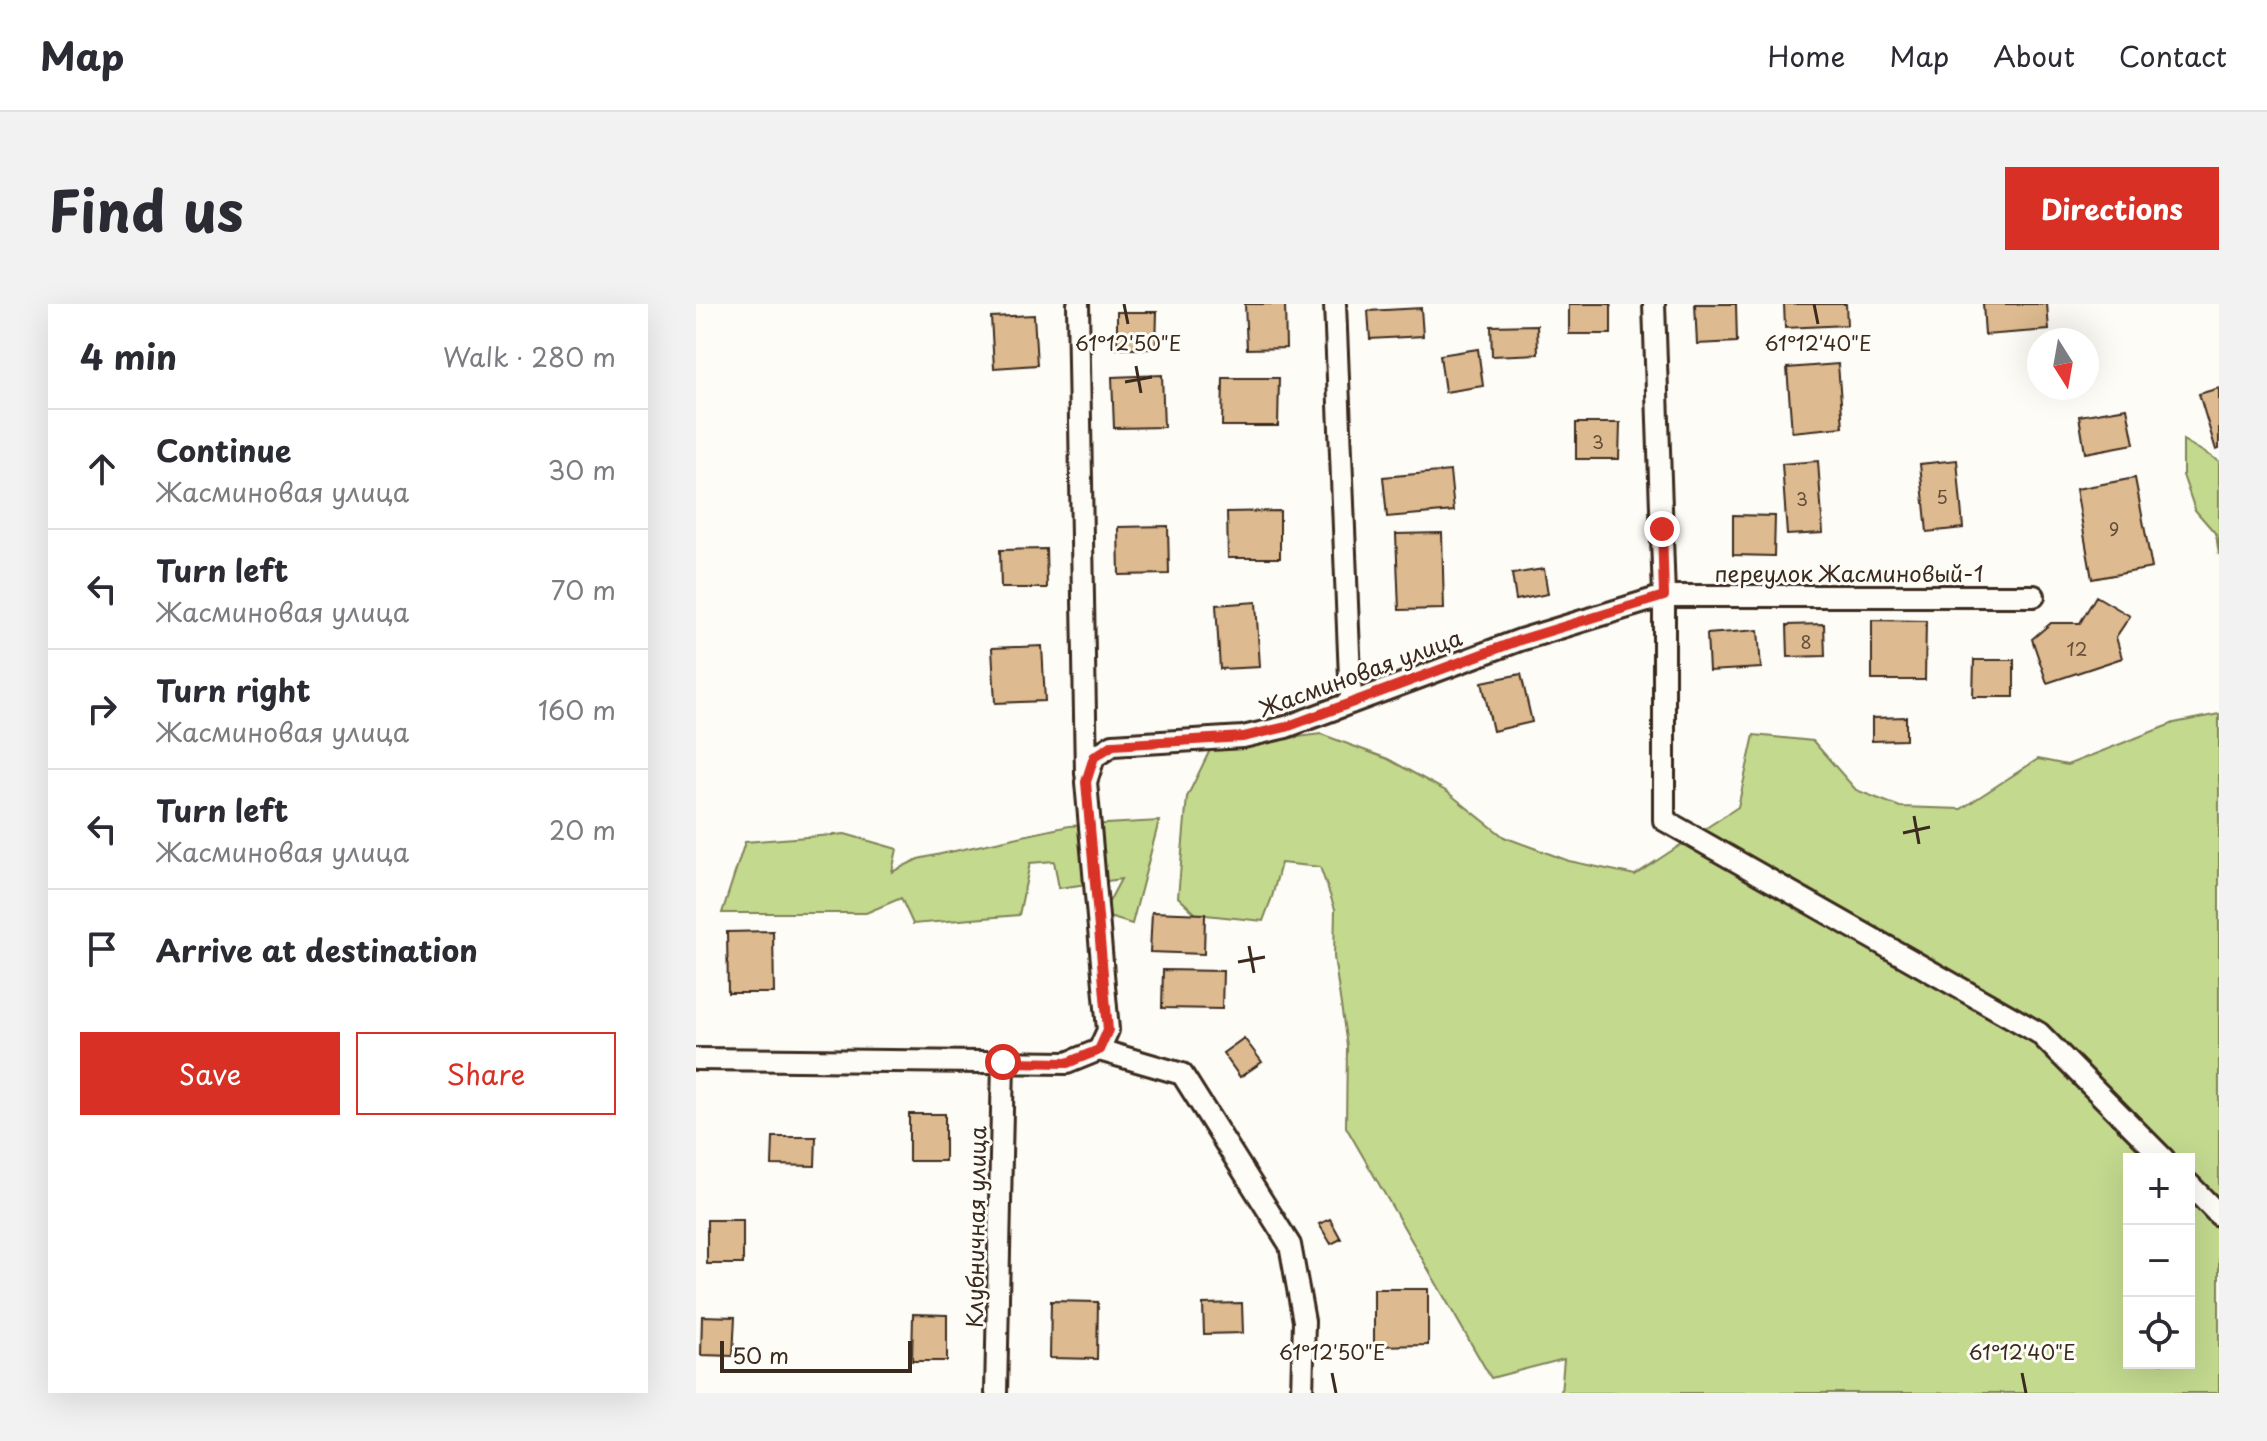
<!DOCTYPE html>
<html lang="en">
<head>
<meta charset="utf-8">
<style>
	:root { --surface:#fff; --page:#f2f2f3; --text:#2b2b33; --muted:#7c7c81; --line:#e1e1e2; --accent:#d93025 }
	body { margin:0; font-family:"Playpen Sans",sans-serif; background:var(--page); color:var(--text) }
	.controls { position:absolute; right:24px; bottom:24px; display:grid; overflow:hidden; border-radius:0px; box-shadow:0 8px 32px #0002 }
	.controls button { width:72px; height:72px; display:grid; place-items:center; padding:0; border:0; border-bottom:2px solid var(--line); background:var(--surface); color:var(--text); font:40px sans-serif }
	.compass { position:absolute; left:1331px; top:24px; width:72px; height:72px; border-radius:50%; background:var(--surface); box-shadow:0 8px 32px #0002; rotate:169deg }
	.scale { position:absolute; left:24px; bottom:20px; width:192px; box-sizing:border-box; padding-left:8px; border:4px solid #3b2a1e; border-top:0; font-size:22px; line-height:28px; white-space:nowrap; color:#3b2a1e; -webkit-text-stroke:6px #fdfcf7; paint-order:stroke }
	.stop { position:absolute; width:24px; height:24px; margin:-18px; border:6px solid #d93025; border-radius:50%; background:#fff }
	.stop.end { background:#d93025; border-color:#fff; box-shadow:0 2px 8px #0008 }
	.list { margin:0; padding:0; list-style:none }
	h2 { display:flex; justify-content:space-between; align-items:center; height:104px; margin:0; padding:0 32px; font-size:34px }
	h2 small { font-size:26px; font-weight:400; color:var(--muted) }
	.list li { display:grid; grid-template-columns:52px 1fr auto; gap:24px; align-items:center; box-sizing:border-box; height:120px; padding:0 32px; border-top:2px solid var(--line) }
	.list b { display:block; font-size:30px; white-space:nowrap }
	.list p { margin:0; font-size:26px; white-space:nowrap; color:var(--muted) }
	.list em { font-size:26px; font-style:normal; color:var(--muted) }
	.actions { display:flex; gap:16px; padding:24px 32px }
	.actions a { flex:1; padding:18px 0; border:2px solid var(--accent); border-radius:0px; text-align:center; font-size:28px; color:var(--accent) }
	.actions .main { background:var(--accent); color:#fff }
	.icon { flex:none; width:44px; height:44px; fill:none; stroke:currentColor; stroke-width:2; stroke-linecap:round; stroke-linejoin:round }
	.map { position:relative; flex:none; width:1523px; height:1089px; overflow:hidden; border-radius:0px }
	header { display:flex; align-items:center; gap:48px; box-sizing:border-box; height:112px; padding:0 40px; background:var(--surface); border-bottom:2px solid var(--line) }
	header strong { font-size:38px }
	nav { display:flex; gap:44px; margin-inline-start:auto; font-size:28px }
	.intro { display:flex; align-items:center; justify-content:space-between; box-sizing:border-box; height:192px; padding:0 48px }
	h1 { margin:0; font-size:56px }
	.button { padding:20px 36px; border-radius:0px; background:var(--accent); color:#fff; font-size:28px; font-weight:700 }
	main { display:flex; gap:48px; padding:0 48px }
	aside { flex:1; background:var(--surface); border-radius:0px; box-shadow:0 8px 32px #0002 }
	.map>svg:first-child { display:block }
	.green { fill:#c3d98e; stroke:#7f8256; stroke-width:2; fill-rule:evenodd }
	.building { fill:#ddba8f; stroke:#3b2a1e; stroke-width:2 }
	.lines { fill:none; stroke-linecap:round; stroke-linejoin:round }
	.street-casing { stroke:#3b2a1e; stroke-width:26 }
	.street { stroke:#fdfcf7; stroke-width:20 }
	.route { stroke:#d93025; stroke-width:10 }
	.ticks { fill:none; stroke:#3b2a1e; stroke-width:3 }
	.labels { text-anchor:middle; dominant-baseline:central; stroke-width:6; stroke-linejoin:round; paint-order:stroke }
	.number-label { font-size:18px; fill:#644e3a }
	.street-label { font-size:22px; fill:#3b2a1e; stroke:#fdfcf7 }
	.ticks-label { font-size:20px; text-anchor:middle; fill:#3b2a1e; stroke:#fdfcf7; stroke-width:6; stroke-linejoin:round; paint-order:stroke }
</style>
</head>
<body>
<header>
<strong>Map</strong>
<nav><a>Home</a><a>Map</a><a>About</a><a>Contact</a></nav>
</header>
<div class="intro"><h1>Find us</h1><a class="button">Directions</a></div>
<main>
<aside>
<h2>4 min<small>Walk · 280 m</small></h2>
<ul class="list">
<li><svg class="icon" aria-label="ahead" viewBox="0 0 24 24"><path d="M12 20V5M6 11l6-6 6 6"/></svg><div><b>Continue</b><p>Жасминовая улица</p></div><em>30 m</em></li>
<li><svg class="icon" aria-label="left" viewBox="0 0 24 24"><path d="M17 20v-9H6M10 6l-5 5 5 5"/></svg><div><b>Turn left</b><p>Жасминовая улица</p></div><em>70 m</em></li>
<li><svg class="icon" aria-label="right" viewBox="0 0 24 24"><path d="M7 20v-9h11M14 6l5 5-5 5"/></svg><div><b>Turn right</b><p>Жасминовая улица</p></div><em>160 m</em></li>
<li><svg class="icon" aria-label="left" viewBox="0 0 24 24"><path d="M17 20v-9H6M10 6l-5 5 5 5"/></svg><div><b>Turn left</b><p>Жасминовая улица</p></div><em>20 m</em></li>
<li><svg class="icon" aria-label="arrive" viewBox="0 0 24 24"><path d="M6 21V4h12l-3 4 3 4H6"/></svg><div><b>Arrive at destination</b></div></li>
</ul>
<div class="actions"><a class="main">Save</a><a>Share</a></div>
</aside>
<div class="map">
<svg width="1523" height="1089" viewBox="0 0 1523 1089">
	<rect width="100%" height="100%" fill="#fdfcf7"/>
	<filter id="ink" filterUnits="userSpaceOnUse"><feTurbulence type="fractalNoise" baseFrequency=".0125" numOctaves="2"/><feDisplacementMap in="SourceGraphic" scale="16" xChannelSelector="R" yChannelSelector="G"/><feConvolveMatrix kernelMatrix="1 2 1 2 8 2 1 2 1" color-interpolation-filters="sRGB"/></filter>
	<g filter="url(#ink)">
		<!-- green -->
		<path class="green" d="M1487,136L1523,157V251L1520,230L1499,206L1487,171Z
			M1523,410V1089H865L868,1055L795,1074L650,823L651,742L638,653L639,605L624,563L585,559L576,593L567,617L500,610L482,593L491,493L515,444L625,430L692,455L750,487L808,533L873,557L939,571L1042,503L1058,431L1117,437L1160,486L1204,503L1265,505L1342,455L1371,461L1478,419ZM1433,855H1493V1059H1433Z
			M463,517L436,620L406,611L425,575L363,584L358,557L334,559L323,611L217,620L205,594L170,609H26L49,538L149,530L201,545L196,568L222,555L373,522Z"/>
		<!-- building -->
		<path class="building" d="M549,0H589L590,44L551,45Z
			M873,0H915V30H873Z
			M999,0H1040L1041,38L1001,40Z
			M1088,0H1150L1151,21L1089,24Z
			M1287,0H1351L1353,26L1289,31Z
			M725,4L727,32L674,35L672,7Z
			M421,8H461L460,45H421Z
			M338,11L341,61L298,64L295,13Z
			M841,21L842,50L796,52L795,22Z
			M782,45L787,82L749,88L744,51Z
			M1142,60L1147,123L1096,128L1091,64Z
			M466,71L468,123L418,124L416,73Z
			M527,74H583L582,122H526Z
			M1523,84V145L1520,146L1503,90Z
			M1431,104L1438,140L1389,149L1383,112Z
			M880,119H924L923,155H880Z
			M1261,156L1267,224L1231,228L1224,160Z
			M1122,157L1127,229L1091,231L1086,160Z
			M754,167L758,207L691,213L687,173Z
			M1439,174L1456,264L1396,275L1380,185Z
			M584,207V254H532L531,208Z
			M1037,211L1079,212L1078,252L1037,251Z
			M472,222L473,270L423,271L422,223Z
			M746,229L748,305L703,306L700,230Z
			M350,245L351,284H305L304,246Z
			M848,265L852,290L820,296L816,270Z
			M1400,292L1434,312L1420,333L1426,354L1351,379L1336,335L1355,319H1384Z
			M560,298L564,363L524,365L520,301Z
			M1176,316L1230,317L1229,376H1176Z
			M1128,320L1129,352L1092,353L1091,321Z
			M1062,326L1065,364L1013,367L1011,330Z
			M346,342L349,397L299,399L296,344Z
			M1278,356H1318V393H1277Z
			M825,370L836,418L797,427L786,378Z
			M1210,413V436L1176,437V414Z
			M456,608L509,610L508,650L454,648Z
			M77,627L78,689H32L31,628Z
			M467,666L527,667L526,705L466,704Z
			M548,734L566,758L544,773L527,749Z
			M213,810H249V857H213Z
			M77,833H120L119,862L76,861Z
			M634,915L645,935L635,940L623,920Z
			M11,916H47V960H11Z
			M678,985H732V1041L678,1042Z
			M355,997L402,998L401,1055L354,1054Z
			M546,999L547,1029L508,1030L507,1000Z
			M217,1010L251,1011V1057H216Z
			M6,1012L39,1013L37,1052L5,1051Z"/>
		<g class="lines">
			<defs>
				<path id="street" d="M382,0L390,470
					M639,0L655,399
					M1338,292H968V516L1343,729L1468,855
					M403,746L486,770L594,941L608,1017L606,1089
					M0,755L371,759L403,746L412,726L390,478L398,453L417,441L547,433L590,423L824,336L968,292L958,0
					M1493,880L1523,911
					M300,1089L307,758"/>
			</defs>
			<!-- street casing -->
			<use href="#street" class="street-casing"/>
			<!-- street -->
			<use href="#street" class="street"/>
		</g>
	</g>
	<g class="lines" filter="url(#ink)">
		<!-- route -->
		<path class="route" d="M307,758L371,759L403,746L412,726L390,478L398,453L417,441L547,433L590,423L824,336L968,292L966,225"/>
	</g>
	<!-- ticks -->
	<path class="ticks" d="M428,0L432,20M1118,0L1122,20M440,62L445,89M429,78L456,73M1218,512L1223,540M1207,529L1234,523M553,642L558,669M542,658L569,653M636,1069L640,1089M1326,1069L1330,1089"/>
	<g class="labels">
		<!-- number labels -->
		<g class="number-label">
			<text x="902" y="137">3</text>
			<text x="1246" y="192">5</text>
			<text x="1106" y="194">3</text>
			<text x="1418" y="224">9</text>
			<text x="1110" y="337">8</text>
			<text x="1381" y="344">12</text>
		</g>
		<!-- street labels -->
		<g class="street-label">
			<text x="1153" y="268">переулок Жасминовый-1</text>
			<text transform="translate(664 368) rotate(-20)">Жасминовая улица</text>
			<text transform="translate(279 923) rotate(-89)">Клубничная улица</text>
		</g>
	</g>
	<g class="ticks-label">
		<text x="432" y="47">61°12'50"E</text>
		<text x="1122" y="47">61°12'40"E</text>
		<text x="636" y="1056">61°12'50"E</text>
		<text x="1326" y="1056">61°12'40"E</text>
	</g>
</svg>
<div class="controls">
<button>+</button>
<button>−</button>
<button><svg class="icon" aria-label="locate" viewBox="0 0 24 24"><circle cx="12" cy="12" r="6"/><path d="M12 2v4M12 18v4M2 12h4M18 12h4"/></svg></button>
</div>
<svg class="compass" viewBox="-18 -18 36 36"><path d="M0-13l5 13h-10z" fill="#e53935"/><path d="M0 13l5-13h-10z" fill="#7c7c81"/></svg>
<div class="scale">50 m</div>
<div class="stop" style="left:307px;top:758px"></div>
<div class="stop end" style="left:966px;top:225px"></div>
</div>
</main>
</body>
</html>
